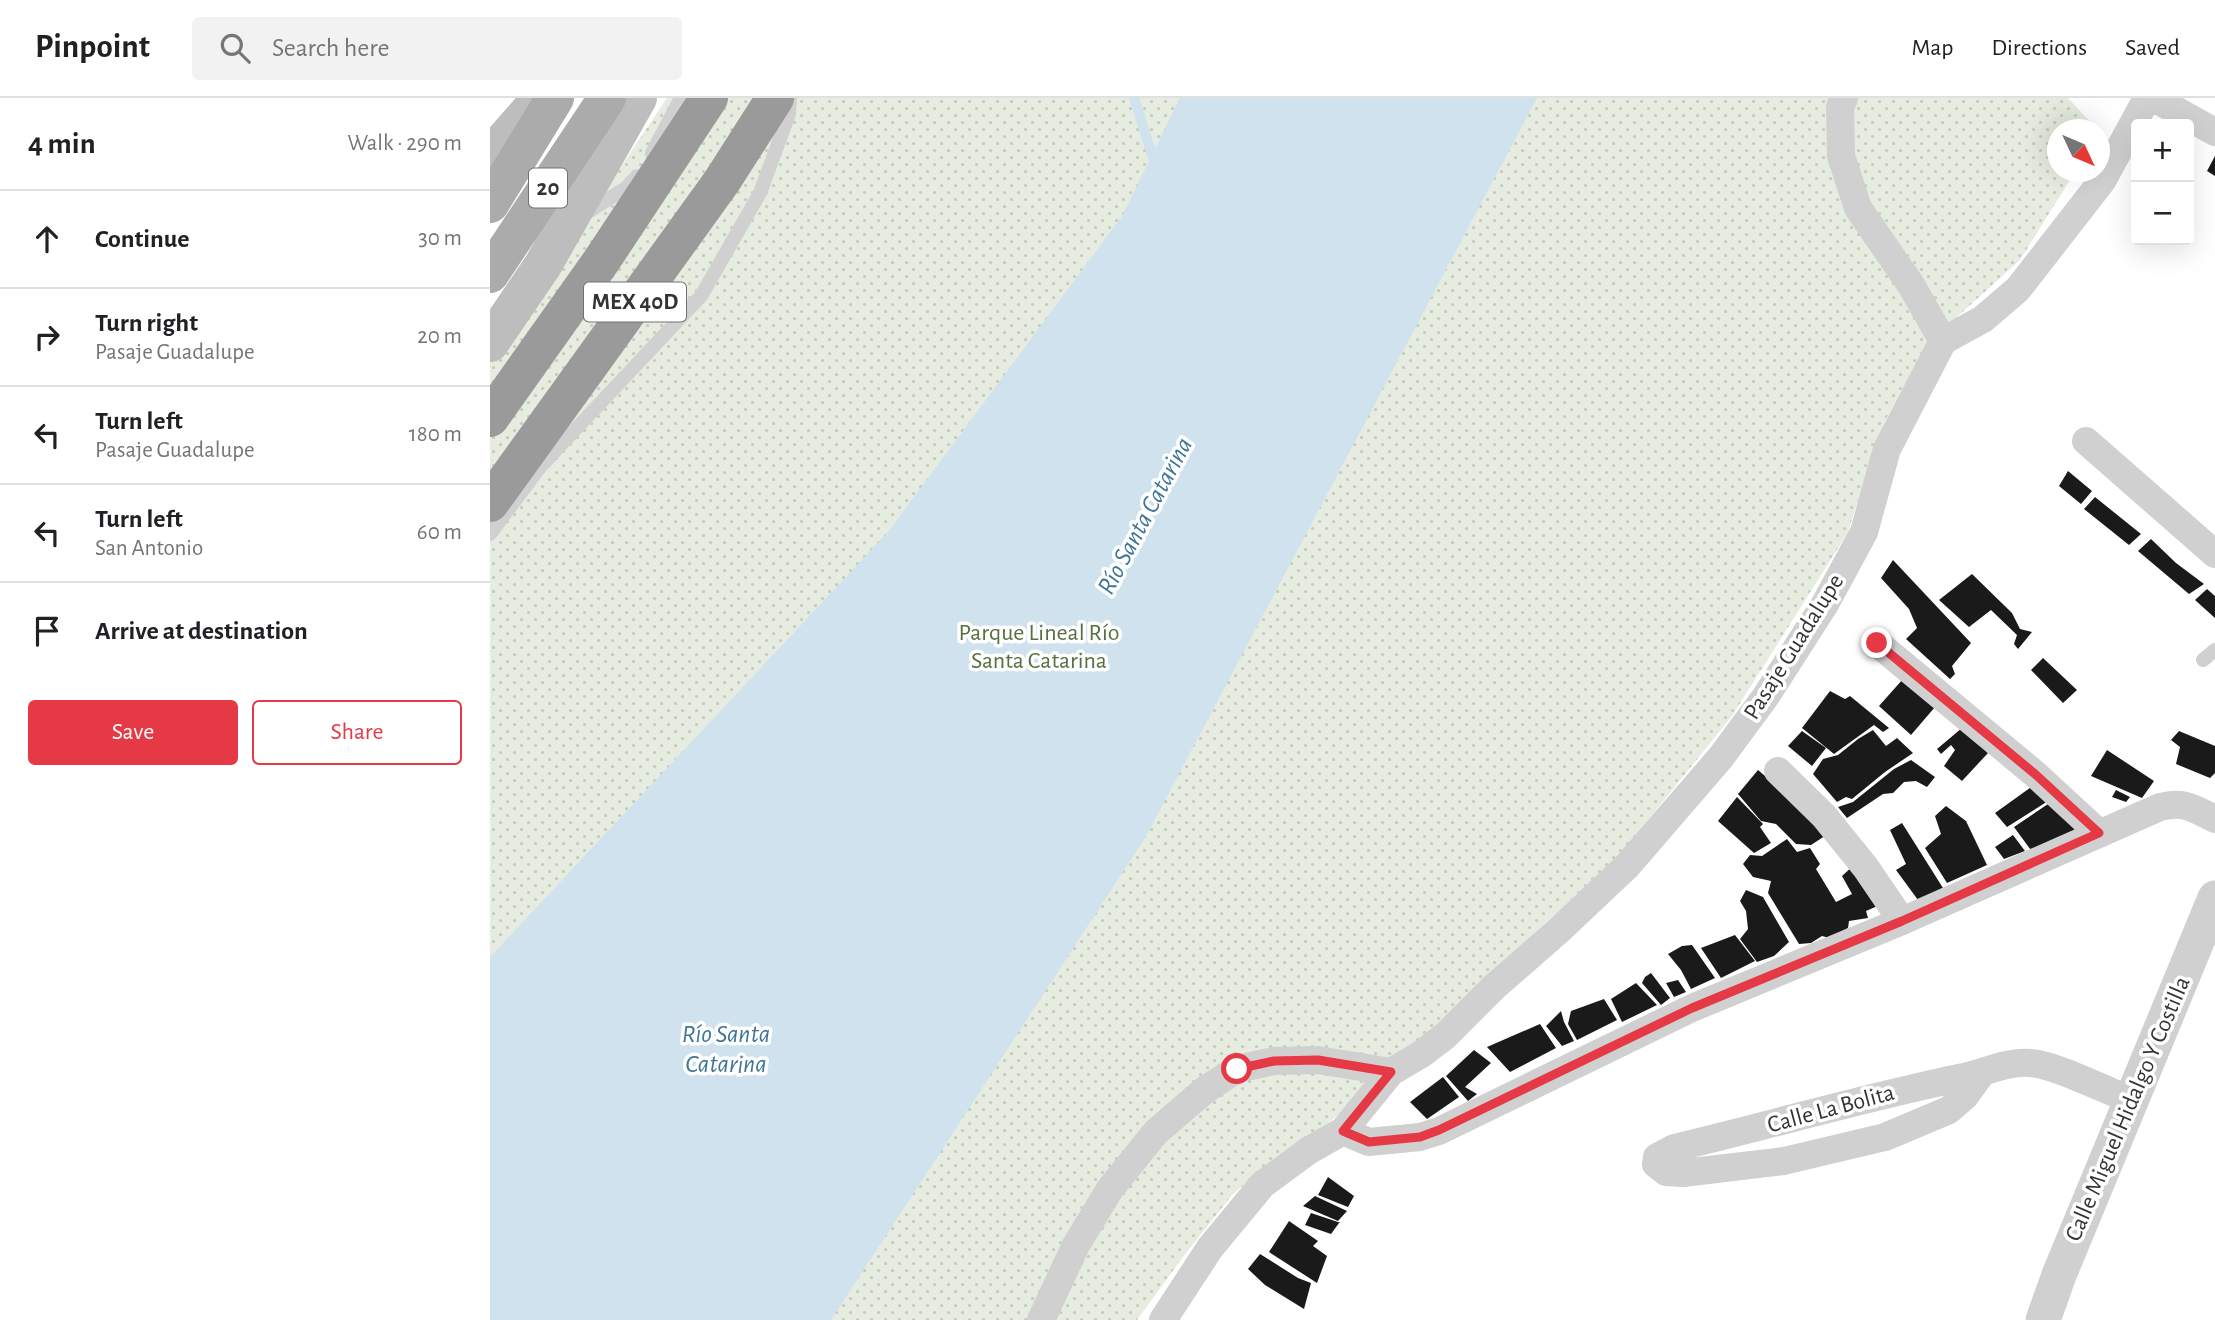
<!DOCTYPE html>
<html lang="en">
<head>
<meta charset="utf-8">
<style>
	:root { --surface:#fff; --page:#f2f2f2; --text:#202124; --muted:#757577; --line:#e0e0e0; --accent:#e63946 }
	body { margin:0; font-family:"Alegreya Sans",sans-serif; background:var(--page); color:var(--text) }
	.controls { position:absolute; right:21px; top:21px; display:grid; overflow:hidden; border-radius:7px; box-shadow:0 7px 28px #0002 }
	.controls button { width:63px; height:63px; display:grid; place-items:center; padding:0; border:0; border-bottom:2px solid var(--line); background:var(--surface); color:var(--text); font:35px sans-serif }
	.compass { position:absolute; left:1557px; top:21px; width:63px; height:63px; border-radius:50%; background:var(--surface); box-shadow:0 7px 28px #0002; rotate:134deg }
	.stop { position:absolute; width:21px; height:21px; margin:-16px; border:5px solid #e63946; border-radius:50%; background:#fff }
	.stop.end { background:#e63946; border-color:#fff; box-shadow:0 2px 7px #0008 }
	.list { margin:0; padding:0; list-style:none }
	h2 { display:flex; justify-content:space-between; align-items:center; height:91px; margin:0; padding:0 28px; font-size:30px }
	h2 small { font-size:23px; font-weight:400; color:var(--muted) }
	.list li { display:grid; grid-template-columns:46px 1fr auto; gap:21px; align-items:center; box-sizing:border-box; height:98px; padding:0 28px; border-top:2px solid var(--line) }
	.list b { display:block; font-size:26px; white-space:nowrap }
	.list p { margin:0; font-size:23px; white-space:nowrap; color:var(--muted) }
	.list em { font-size:23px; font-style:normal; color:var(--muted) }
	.actions { display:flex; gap:14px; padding:21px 28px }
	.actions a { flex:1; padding:16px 0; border:2px solid var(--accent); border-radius:7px; text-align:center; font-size:24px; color:var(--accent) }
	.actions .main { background:var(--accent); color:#fff }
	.icon { flex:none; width:38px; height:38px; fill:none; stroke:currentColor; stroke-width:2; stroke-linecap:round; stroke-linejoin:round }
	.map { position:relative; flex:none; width:1725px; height:1222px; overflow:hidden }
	header { display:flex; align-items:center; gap:42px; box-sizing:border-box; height:98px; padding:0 35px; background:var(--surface); border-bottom:2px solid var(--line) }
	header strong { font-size:33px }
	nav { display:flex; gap:38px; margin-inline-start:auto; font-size:24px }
	.search { width:490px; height:63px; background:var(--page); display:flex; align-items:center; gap:18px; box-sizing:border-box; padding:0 24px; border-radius:7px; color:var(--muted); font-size:26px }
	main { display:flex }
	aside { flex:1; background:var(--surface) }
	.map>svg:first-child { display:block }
	.park { fill:url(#park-dots) }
	.water { fill:#cfe2ee }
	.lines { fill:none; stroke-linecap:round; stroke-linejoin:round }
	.stream { stroke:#cfe2ee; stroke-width:10 }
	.building { fill:#1a1a1a }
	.service { stroke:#d0d0d0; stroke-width:14 }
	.minor { stroke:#d0d0d0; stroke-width:28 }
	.tertiary { stroke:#d0d0d0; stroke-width:35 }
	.secondary { stroke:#bdbdbd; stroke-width:38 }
	.primary { stroke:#ababab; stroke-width:38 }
	.motorway { stroke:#9a9a9a; stroke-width:38 }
	.route { stroke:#e63946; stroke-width:9 }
	.labels { text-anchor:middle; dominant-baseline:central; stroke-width:7; stroke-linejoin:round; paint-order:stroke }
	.shield { fill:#fff; stroke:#707070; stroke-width:2 }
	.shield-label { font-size:23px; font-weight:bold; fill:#333 }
	.park-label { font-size:24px; fill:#56703f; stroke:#fff }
	.street-label { font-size:24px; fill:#333; stroke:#fff }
	.water-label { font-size:26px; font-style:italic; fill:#3f7597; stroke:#fff }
</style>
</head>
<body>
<header>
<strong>Pinpoint</strong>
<div class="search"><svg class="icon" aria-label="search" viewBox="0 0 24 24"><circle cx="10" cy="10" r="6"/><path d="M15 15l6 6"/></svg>Search here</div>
<nav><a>Map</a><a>Directions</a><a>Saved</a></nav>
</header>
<main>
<aside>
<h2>4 min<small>Walk · 290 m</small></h2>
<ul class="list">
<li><svg class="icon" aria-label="ahead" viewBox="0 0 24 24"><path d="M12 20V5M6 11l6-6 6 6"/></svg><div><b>Continue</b></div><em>30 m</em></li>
<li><svg class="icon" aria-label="right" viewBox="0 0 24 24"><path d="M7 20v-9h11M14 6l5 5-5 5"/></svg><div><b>Turn right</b><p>Pasaje Guadalupe</p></div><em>20 m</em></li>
<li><svg class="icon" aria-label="left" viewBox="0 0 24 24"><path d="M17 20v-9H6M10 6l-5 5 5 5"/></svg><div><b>Turn left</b><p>Pasaje Guadalupe</p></div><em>180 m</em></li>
<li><svg class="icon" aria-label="left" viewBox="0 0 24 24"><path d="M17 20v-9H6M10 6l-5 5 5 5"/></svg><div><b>Turn left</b><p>San Antonio</p></div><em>60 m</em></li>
<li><svg class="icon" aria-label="arrive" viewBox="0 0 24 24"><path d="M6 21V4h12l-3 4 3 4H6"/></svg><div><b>Arrive at destination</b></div></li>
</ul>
<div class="actions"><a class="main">Save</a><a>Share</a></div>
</aside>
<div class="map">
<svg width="1725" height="1222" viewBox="0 0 1725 1222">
	<defs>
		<pattern id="park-dots" width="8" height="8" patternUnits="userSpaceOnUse" patternTransform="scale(1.75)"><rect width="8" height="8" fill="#e6ecdf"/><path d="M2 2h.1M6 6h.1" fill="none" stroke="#c6cbc0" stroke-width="1.8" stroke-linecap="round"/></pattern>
	</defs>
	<rect width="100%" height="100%" fill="#fff"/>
	<!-- park -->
	<path class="park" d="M177,0H1578L1607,31L1568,32V74H1585L1530,162L1436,247L1394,325L1357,436L1242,618L1133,753L1002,875L883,990L838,1025L786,1060L743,1096L693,1159L647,1222H0V264Z"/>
	<!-- water -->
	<path class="water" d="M690,0H1047L655,740L341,1222H0V859L398,434L632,118Z"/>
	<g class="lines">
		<!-- stream -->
		<path class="stream" d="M644,0L666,69"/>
	</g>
	<!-- building -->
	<path class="building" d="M1725,58V78L1717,73Z
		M1578,373L1602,393L1591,406L1569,388Z
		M1605,399L1651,436L1639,447L1594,411Z
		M1661,441L1686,465L1714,486L1699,496L1648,453Z
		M1403,462L1481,545L1462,568L1465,576L1460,581L1416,541L1427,530L1419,511L1391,480Z
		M1482,476L1522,515L1530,531L1542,534L1528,551L1524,546L1527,537L1501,512L1479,529L1449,502Z
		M1717,491L1725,498V520L1705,502Z
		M1553,560L1587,592L1573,605L1541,572Z
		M1413,581L1445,609L1421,637L1389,608Z
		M1340,593L1355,601L1360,598L1399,630L1393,634L1384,627L1344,656L1312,630Z
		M1472,630L1498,655L1472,683L1454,668L1465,652L1461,647L1451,656L1447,651Z
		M1383,632L1396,648L1407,640L1423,655L1395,674L1362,701L1356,699L1347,704L1323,676L1333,661L1348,657L1368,641Z
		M1312,633L1336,650L1322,668L1298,648Z
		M1689,633L1725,648V675L1720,680L1686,666L1690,649L1681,642Z
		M1617,652L1664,683L1652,700L1601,678Z
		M1421,662L1445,679L1437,689L1426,683L1414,684L1403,695L1393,696L1357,720L1348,709L1363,704L1404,671Z
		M1268,672L1341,734L1321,747L1306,746L1286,726L1271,723L1248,696Z
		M1544,687L1558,703L1517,729L1505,715Z
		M1626,692L1640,699L1636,704L1622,699Z
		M1247,699L1273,726L1270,729L1281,745L1264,755L1228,723Z
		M1561,704L1587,734L1543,755L1524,729Z
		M1456,708L1476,723L1497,767L1457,785L1435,750L1451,736L1445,718Z
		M1412,725L1453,790L1428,802L1406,772L1416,766L1400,732Z
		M1523,737L1535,753L1514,761L1505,749Z
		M1297,741L1307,754L1320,750L1330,766L1326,771L1346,804L1362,796L1352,778L1364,767L1392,806L1376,813L1378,820L1359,823L1358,830L1339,840L1332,838L1321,845L1309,846L1278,795L1281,783L1263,779L1253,766L1260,757L1272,758Z
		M1256,792L1273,799L1299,844L1284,858L1267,864L1250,841L1258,831L1256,813L1250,803Z
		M1245,837L1265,863L1231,880L1211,850Z
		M1202,847L1225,880L1201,891L1191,872L1178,856L1192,848Z
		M1161,875L1180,900L1171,907L1152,885L1155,879Z
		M1188,882L1196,894L1184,899L1176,885Z
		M1146,885L1167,907L1132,924L1121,901Z
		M1114,901L1127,922L1087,942L1078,926L1081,913Z
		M1071,913L1074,924L1084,943L1072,948L1056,928Z
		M1050,926L1066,950L1020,974L997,949Z
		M984,952L1001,965L975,989L987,996L978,1003L956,978Z
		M953,979L969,999L937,1021L920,1004Z
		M838,1079L864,1098L858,1109L828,1097Z
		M825,1098L857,1113L848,1123L813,1108Z
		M821,1115L851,1125H849L841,1136L815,1127Z
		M799,1123L828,1143L823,1148L837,1158L827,1185L779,1154Z
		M770,1156L808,1180L821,1185L814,1211L775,1187L758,1171Z"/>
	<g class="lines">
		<!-- service -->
		<path class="service" d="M162,55L191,0
			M93,117L136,90L147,78
			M0,436L50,369L211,198L270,95L299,16L300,0
			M1713,562L1725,552"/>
		<!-- minor -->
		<path class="minor" d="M1354,0L1350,9L1351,58L1368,110L1421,187L1453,243
			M1664,0L1725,34
			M1596,343L1725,456
			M1387,545L1545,676L1609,735
			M1288,673L1334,718L1376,770L1412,823
			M1491,976L1475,998L1459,1012L1395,1039L1294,1063L1193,1075L1176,1074L1166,1066L1167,1059L1184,1050C1281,1027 1376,999 1474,979C1496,974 1518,963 1541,965C1566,967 1615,992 1641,1002
			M853,1033L879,1044L930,1039L949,1033L1202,910L1412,823L1670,709C1694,703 1703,710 1725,721
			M551,1222L586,1147L620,1091L666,1034L715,992L747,971L784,963L828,962L901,974
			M673,1222L720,1150L772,1087L818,1053L853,1033L901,974L930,957L955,938L1004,889L1067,834L1137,768L1231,659L1276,598L1335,506L1374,434L1397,351L1453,243L1493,221L1528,191L1612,83L1657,0"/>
		<!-- tertiary -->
		<path class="tertiary" d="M1553,1222L1569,1177L1725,800"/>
		<!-- secondary -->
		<path class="secondary" d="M0,58L51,0
			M0,245L53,167L148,0"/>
		<!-- primary -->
		<path class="primary" d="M0,106L65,0
			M0,176L117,0"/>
		<!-- motorway -->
		<path class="motorway" d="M0,320L112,162L219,0
			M0,405L232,83L285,0"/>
	</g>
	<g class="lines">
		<!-- route -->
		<path class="route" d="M747,971L784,963L828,962L901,974L853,1033L879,1044L930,1039L949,1032L1202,910L1412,823L1609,735L1545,676L1387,545"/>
	</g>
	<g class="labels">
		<!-- shield labels -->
		<g class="shield">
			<rect x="39" y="70.5" width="38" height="39" rx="5"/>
			<rect x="94" y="184.5" width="102" height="39" rx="5"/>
		</g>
		<g class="shield-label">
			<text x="58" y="90">20</text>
			<text x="145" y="204">MEX 40D</text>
		</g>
		<!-- park labels -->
		<g class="park-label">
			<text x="549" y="535">Parque Lineal Río<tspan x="549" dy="28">Santa Catarina</tspan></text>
		</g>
		<!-- street labels -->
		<g class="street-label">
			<text transform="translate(1304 549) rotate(-58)">Pasaje Guadalupe</text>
			<text transform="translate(1341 1011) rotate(-15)">Calle La Bolita</text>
			<text transform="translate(1638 1011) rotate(-67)">Calle Miguel Hidalgo Y Costilla</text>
		</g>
		<!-- water labels -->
		<g class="water-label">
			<text transform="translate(655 418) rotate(-62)">Río Santa Catarina</text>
			<text x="236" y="936">Río Santa<tspan x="236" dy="30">Catarina</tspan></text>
		</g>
	</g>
</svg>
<div class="controls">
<button>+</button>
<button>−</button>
</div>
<svg class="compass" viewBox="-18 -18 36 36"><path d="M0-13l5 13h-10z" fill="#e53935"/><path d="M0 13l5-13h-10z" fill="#757577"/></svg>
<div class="stop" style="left:747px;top:971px"></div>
<div class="stop end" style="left:1387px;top:545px"></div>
</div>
</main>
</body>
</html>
